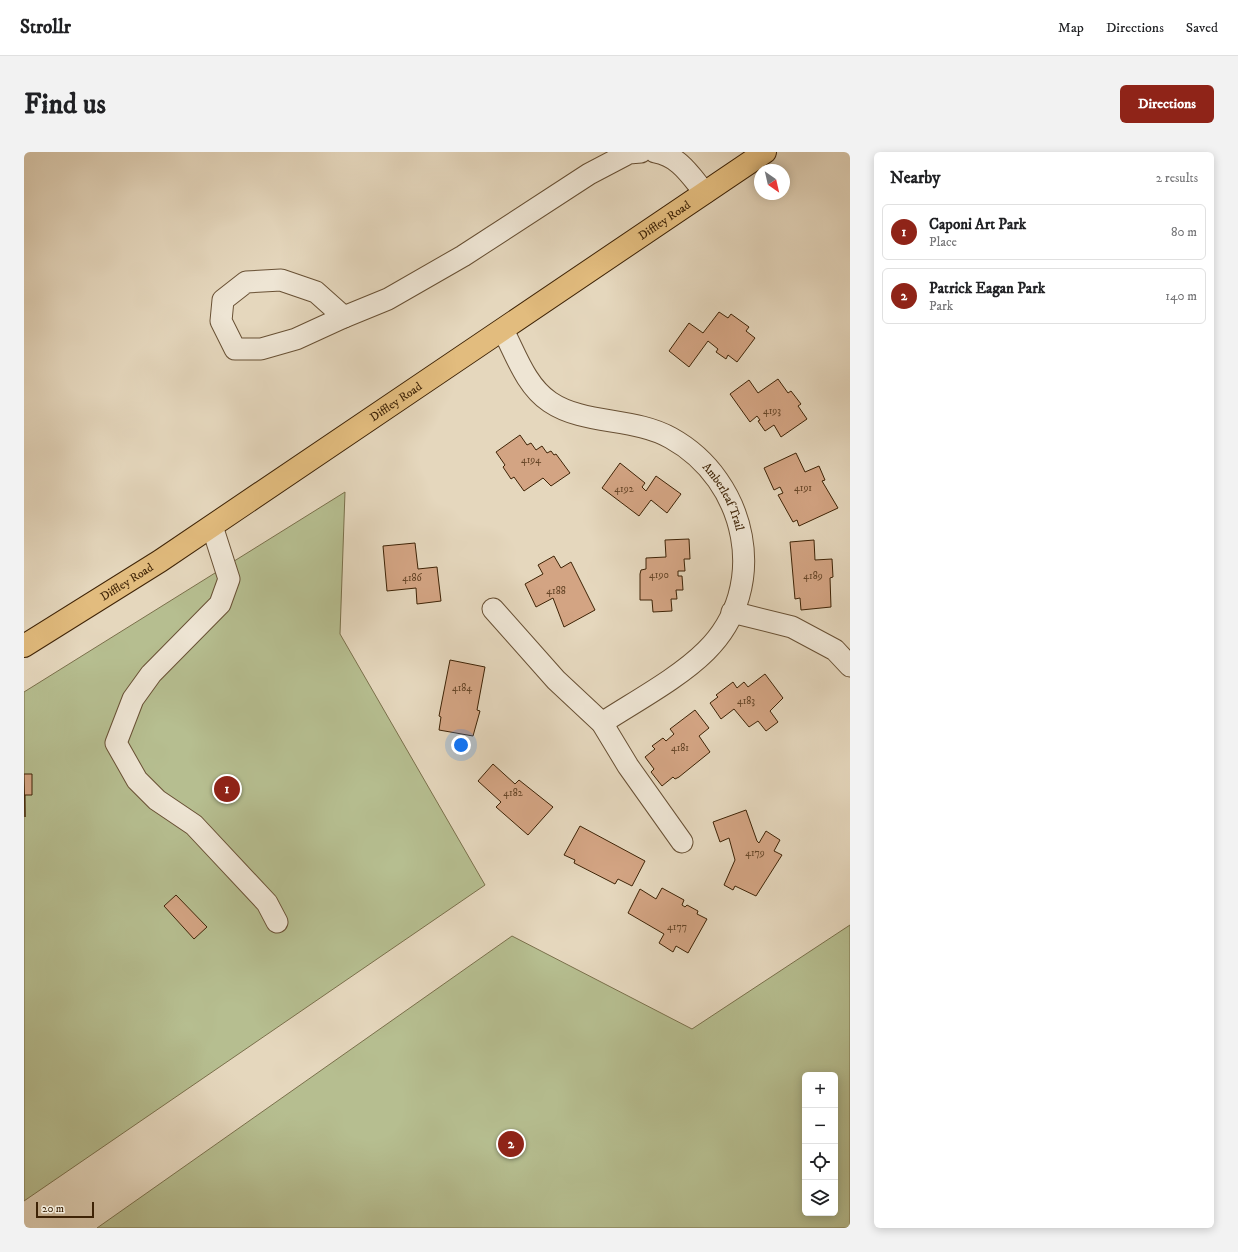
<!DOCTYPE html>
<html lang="en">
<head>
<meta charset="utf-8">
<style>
	:root { --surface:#fff; --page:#f2f2f2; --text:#202124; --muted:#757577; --line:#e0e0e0; --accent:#8f2418 }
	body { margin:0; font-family:"IM FELL DW Pica",serif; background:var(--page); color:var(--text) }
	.controls { position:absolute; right:12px; bottom:12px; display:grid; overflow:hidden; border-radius:6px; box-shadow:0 2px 10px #0003 }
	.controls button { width:36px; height:36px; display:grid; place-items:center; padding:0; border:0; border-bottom:1px solid var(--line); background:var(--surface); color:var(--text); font:20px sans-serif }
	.compass { position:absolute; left:730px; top:12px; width:36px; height:36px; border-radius:50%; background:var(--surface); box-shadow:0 2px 10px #0003; rotate:146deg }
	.scale { position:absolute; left:12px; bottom:10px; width:58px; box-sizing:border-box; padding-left:4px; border:2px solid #3e2306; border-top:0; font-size:11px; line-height:14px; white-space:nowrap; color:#3e2306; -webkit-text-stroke:3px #eee5d4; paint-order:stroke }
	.you { position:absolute; left:437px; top:593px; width:14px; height:14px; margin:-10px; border:3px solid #fff; border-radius:50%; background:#1a73e8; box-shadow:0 0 0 6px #1a73e833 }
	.badge { display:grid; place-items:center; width:26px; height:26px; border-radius:50%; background:var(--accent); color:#fff; font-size:13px; font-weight:700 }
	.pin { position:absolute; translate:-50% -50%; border:2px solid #fff; box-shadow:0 1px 4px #0006 }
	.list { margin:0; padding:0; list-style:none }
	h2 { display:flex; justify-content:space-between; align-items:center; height:52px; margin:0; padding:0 16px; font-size:17px }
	h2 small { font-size:13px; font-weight:400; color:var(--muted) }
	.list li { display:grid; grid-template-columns:26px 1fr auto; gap:12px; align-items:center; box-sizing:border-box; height:56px; margin:0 8px 8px; padding:0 8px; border:1px solid var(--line); border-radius:6px }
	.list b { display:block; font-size:15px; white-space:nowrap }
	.list p { margin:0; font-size:13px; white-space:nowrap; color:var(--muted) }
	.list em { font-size:13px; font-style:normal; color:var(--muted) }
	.icon { flex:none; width:22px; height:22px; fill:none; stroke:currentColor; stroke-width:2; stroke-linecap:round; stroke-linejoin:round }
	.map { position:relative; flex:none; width:826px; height:1076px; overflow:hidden; border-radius:6px }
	header { display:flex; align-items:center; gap:24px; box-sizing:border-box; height:56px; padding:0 20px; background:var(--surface); border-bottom:1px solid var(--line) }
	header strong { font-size:19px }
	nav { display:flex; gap:22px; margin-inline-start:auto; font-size:14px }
	.intro { display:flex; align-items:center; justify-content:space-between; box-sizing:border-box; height:96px; padding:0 24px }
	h1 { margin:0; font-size:28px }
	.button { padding:10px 18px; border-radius:6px; background:var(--accent); color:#fff; font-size:14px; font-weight:700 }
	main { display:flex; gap:24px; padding:0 24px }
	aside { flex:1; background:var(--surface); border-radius:6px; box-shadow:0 2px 10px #0003 }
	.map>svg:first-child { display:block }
	.green { fill:#b6be90; stroke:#7a704b; fill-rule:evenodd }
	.building { fill:#d3a483; stroke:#3e2306 }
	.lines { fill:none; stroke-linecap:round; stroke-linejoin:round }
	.minor-casing { stroke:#685034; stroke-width:23 }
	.major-casing { stroke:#3e2306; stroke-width:24 }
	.minor { stroke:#eee5d4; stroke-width:21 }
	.major { stroke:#e2bc7e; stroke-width:22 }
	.labels { text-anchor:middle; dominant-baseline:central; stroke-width:3; stroke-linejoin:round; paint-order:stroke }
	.number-label { font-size:10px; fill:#634325 }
	.street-label { font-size:12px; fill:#3e2306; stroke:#eee5d4 }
</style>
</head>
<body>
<header>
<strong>Strollr</strong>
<nav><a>Map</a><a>Directions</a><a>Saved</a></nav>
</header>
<div class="intro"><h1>Find us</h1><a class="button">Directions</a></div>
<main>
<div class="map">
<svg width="826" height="1076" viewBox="0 0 826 1076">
	<rect width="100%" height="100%" fill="#e5d7bd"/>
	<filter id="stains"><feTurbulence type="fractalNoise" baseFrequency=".005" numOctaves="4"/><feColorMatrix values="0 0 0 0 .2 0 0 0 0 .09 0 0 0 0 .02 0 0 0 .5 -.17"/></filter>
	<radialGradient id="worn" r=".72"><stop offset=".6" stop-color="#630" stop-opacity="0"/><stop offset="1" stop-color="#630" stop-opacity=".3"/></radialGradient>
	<!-- green -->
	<path class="green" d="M321,340L316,482L461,733L0,1049V540Z
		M826,773V1076H73L488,784L668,877ZM781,923H811V1061H781Z"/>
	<!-- building -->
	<path class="building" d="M695,160L704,166L707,162L725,175L722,179L731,186L713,210L704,203L702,207L692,200L694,197L684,189L665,215L645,199L665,171L679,181Z
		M754,227L764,241L767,239L777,252L774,254L783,267L757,285L750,273L741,279L734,269L736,268L733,264L726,270L706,242L725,228L734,241Z
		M496,283L503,293L507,291L512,298L518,294L523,301L527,299L530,303L532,302L546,321L527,334L519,326L500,339L490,325L487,327L479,315L481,313L472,300Z
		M772,301L781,320L795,314L801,328L798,329L814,356L775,374L773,368L769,370L754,343L759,341L756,335L750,338L740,316Z
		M596,311L621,331L618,335L622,339L632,324L657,342L643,361L627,348L615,364L578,336Z
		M665,387L666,407H660L661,419H654V424H658L659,438H652L653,447H647L648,459L629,460L628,448H616V422L617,418L622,417V406L642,405L641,388Z
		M790,388L791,408L808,407L809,425L806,426L807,455L777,458L776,446L771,447L766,390Z
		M391,391L394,417L413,415L417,449L393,452L392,436L363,439L359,394Z
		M530,404L537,416L547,410L571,458L540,475L529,446L512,455L501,432L519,422L514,413Z
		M426,508L461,515L453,558L456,559L449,584L415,578L417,565L415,564Z
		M741,522L759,546L746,559L754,570L742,579L734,569L725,575L710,557L697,567L686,551L694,545L692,543L709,530L713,536L720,530L724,535Z
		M671,558L685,576L675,584L686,600L655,625L651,627L649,625L638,634L627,620L630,617L621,605L631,597L628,594L639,586L642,589L650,582L646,577Z
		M469,612L491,632L495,628L529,655L504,683L472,655L477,650L454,629Z
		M0,622H8V643H1V665Z
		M722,658L733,689L735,691L742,679L756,688L750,699L758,703L732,744L711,734L709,738L700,733L711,708L705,686L696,690L689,670Z
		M556,674L621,709L608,734L594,727L591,732L550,711L551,708L540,703Z
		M638,736L660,748L658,753L661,755L663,753L674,759L673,762L683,767L664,801L652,794L649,800L635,791L640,782L604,761L616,737L632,747Z
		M152,743L183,775L170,787L140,754Z"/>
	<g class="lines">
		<defs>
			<g id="minor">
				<path d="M631,0C655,4 666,23 681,41"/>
				<path d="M257,128L292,140L320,165L272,187L237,197H211L197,169L199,148L222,130Z"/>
				<path d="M320,165L364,147L439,104L565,22L605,1L617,0"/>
				<path id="s1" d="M479,178C492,203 502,234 526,250C560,273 610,265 647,286C723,328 747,435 682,499C655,526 610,550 578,571"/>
				<path d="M188,374L205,427L196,452L127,522L109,547L92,591L113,628L133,648L170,673L243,751L253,770"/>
				<path d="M469,457L532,528L578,571L604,614L658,690"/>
				<path d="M708,460L768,475L811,498L826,514"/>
			</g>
			<g id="major">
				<path id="s2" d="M0,494L136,409L741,0"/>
			</g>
		</defs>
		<!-- minor casing -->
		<use href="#minor" class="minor-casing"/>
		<!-- major casing -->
		<use href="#major" class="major-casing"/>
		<!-- minor -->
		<use href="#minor" class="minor"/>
		<!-- major -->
		<use href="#major" class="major"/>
	</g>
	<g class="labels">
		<!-- number labels -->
		<g class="number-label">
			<text x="748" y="259">4193</text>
			<text x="507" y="308">4194</text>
			<text x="779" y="336">4191</text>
			<text x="600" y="337">4192</text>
			<text x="635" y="423">4190</text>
			<text x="789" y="424">4189</text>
			<text x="388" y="426">4186</text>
			<text x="532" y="439">4188</text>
			<text x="438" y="536">4184</text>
			<text x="722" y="549">4183</text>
			<text x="656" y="596">4181</text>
			<text x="489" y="641">4182</text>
			<text x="731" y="701">4179</text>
			<text x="653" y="775">4177</text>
		</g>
		<!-- street labels -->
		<g class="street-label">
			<text stroke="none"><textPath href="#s2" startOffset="769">Diffley Road</textPath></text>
			<text stroke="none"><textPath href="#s2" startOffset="445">Diffley Road</textPath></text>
			<text stroke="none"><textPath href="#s1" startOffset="295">Amberleaf Trail</textPath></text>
			<text stroke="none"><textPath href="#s2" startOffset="121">Diffley Road</textPath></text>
		</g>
	</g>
	<rect width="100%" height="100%" filter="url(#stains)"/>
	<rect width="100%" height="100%" fill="url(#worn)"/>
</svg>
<div class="controls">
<button>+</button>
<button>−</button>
<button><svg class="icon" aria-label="locate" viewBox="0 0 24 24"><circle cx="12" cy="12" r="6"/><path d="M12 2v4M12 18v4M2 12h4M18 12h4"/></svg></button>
<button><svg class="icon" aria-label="layers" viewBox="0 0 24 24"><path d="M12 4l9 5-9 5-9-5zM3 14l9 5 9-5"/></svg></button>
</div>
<svg class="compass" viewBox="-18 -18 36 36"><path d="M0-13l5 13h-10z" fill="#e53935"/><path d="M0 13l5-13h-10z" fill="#757577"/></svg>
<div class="scale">20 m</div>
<div class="you"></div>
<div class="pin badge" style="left:203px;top:637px">1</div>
<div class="pin badge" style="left:487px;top:992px">2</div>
</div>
<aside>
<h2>Nearby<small>2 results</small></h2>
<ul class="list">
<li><span class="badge">1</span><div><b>Caponi Art Park</b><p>Place</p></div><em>80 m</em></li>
<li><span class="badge">2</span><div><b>Patrick Eagan Park</b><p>Park</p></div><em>140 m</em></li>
</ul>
</aside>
</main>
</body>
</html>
